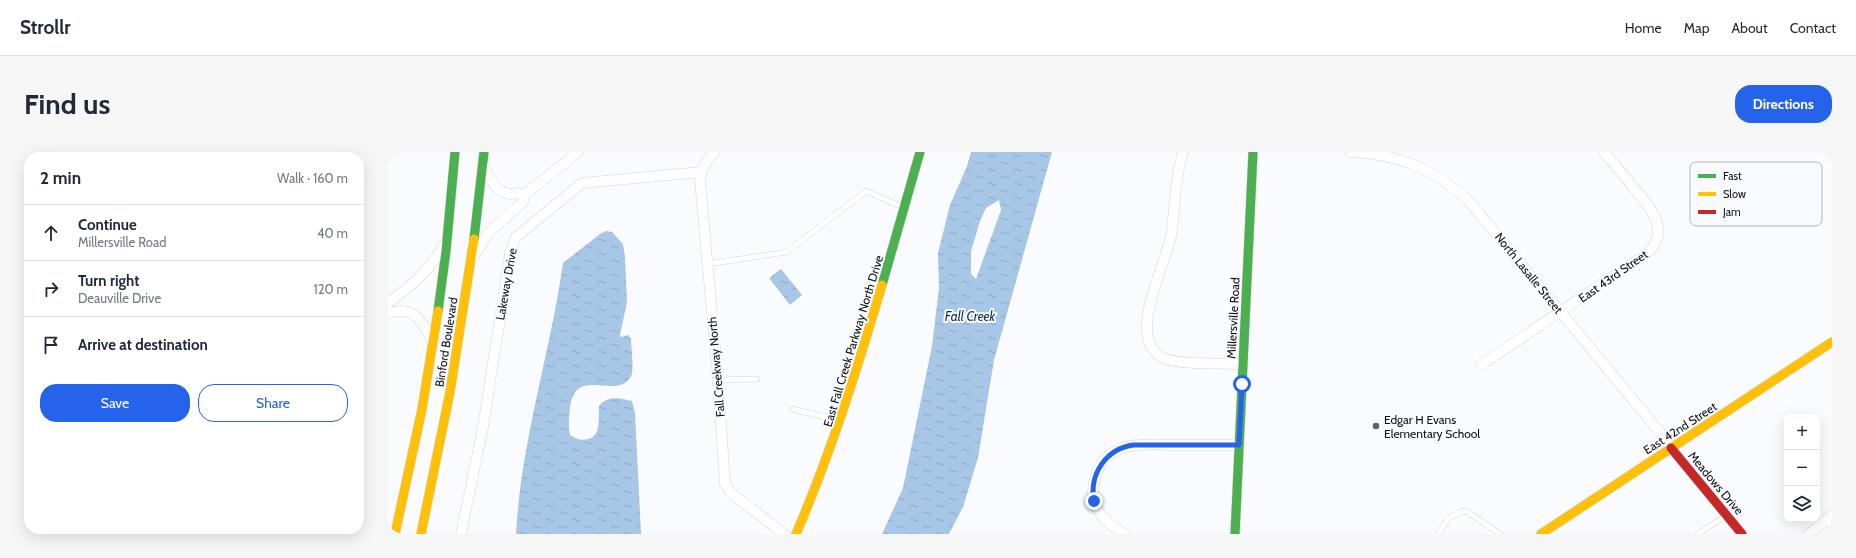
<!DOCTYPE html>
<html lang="en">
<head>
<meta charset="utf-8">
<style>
	:root { --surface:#fff; --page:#f6f6f7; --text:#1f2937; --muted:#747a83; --line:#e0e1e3; --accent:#2563eb }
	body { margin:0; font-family:Cabin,sans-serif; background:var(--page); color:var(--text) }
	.controls { position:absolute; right:12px; bottom:12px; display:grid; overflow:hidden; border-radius:8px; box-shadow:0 4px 16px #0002 }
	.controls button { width:36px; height:36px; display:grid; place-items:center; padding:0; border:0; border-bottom:1px solid var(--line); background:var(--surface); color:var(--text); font:20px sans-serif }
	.stop { position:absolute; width:12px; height:12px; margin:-9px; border:3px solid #2563eb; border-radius:50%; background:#fff }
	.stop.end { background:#2563eb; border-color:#fff; box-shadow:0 1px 4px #0008 }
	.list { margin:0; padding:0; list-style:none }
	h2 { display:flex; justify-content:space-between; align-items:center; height:52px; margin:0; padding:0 16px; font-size:17px }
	h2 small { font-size:13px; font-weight:400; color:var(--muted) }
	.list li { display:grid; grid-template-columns:26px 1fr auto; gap:12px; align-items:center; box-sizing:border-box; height:56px; padding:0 16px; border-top:1px solid var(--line) }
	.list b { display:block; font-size:15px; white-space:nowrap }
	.list p { margin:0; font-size:13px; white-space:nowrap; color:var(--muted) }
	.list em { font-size:13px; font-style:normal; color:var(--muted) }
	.actions { display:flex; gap:8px; padding:12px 16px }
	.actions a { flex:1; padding:9px 0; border:1px solid var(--accent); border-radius:16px; text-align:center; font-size:14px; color:var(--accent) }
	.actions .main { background:var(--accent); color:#fff }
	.icon { flex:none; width:22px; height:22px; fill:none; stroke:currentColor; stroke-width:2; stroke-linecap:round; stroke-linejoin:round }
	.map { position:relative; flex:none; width:1444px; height:382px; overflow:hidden; border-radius:16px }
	header { display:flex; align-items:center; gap:24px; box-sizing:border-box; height:56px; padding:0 20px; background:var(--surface); border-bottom:1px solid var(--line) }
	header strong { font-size:19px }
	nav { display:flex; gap:22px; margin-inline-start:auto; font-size:14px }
	.intro { display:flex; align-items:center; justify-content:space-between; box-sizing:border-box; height:96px; padding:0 24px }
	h1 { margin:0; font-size:28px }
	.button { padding:10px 18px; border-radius:16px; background:var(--accent); color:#fff; font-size:14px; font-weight:700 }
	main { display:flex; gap:24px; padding:0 24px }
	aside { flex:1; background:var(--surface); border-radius:16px; box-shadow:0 4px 16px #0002 }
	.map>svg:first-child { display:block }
	.water { fill:url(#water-ripples); fill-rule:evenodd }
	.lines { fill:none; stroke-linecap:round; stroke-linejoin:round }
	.lane-casing { stroke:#d4d4d6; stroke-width:6 }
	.street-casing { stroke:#d4d4d6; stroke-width:11 }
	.fast-casing { stroke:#d4d4d6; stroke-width:10 }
	.slow-casing { stroke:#d4d4d6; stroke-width:10 }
	.jam-casing { stroke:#d4d4d6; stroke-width:10 }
	.lane { stroke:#fefeff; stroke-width:5 }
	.street { stroke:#fefeff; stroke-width:10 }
	.fast { stroke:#4caf50; stroke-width:9 }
	.slow { stroke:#ffc107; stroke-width:9 }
	.jam { stroke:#c62828; stroke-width:9 }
	.route { stroke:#2563eb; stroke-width:5 }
	.poi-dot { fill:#626265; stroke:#f9faff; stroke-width:1.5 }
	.labels { text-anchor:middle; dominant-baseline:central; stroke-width:4; stroke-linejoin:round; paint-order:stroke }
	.street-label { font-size:12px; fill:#101012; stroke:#f9faff }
	.poi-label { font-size:12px; fill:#101012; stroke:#f9faff; text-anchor:start }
	.water-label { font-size:13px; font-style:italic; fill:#0d2d4a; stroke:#f9faff }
	.key { fill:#f9faff; stroke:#b3b4b8; stroke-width:1 }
	.key-label { font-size:11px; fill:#101012 }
</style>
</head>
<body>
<header>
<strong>Strollr</strong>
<nav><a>Home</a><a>Map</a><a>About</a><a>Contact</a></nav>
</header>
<div class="intro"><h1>Find us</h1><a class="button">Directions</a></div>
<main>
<aside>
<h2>2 min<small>Walk · 160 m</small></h2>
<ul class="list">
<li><svg class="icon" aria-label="ahead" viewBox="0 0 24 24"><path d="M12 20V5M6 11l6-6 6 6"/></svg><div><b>Continue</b><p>Millersville Road</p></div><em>40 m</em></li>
<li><svg class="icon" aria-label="right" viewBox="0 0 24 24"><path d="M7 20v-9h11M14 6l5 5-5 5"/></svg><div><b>Turn right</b><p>Deauville Drive</p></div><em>120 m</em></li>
<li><svg class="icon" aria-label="arrive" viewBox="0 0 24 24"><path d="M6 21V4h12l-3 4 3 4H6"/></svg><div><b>Arrive at destination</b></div></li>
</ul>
<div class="actions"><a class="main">Save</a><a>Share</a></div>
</aside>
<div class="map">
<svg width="1444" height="382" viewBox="0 0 1444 382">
	<defs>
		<pattern id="water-ripples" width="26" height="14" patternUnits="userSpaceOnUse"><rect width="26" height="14" fill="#a8c6e6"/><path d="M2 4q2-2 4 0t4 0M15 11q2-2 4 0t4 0" fill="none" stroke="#90a9c4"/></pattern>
	</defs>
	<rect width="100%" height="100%" fill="#fafbfe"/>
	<!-- water -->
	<path class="water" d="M583,0H664L606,208L590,306L575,355L561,382H494L515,336L544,194L551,136L550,101L562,53L579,14ZM611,48L613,58L588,127L583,122V99L592,69L598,56Z
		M218,79L224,80L235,92L237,105L239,150L232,183L233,185L240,183L243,187C243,196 247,220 242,226C227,248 187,213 182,256C181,265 180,274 182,283C188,287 193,289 200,287C214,284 210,265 211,254C220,243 231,246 244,249L247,261L253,382H128C133,290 162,202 175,111L212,82Z
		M393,117L414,143L402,153L381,126Z"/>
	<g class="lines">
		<defs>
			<path id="lane" d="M319,112L399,100L478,39L517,56
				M330,228L369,227
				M404,257L451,268
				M1438,368L1444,376
				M1050,382L1060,367L1073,359L1080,360L1112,382
				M1310,382L1337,364"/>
			<path id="street" d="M327,0C318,7 313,17 312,29L330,228L337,332L343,341L396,382
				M795,0C787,26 787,52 784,78C780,110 740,178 770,203C783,214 836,211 854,212
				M962,0C1010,2 1044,16 1080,48L1275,284L1283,296
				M95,13C103,29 110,46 130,41L135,44
				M87,103L100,81L135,50V44L190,0
				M0,151C25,132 40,121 56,93
				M0,161C27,153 34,170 45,190
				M1093,213L1257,103C1286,80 1261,54 1244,34C1235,22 1225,11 1216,0
				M73,382L95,275L122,102L127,86L194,31L313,20
				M737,382C720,373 706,361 705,341C705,330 708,321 713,312C730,287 764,293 790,293C810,293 831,293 851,293
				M1421,382L1444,363"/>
			<path id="fast" d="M86,87L96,0
				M494,133L532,0
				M50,159L58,99L67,0
				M847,382L865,0"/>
			<path id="slow" d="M7,382L34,257L50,159
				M33,382L62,240L86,87
				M408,382C443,301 469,217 494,133
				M1153,382L1444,190"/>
			<path id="jam" d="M1283,296L1354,382"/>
		</defs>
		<!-- lane casing -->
		<use href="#lane" class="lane-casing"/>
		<!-- street casing -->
		<use href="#street" class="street-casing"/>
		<!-- fast casing -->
		<use href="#fast" class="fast-casing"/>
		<!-- slow casing -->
		<use href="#slow" class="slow-casing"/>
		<!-- jam casing -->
		<use href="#jam" class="jam-casing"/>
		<!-- lane -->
		<use href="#lane" class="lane"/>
		<!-- street -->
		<use href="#street" class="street"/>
		<!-- fast -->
		<use href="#fast" class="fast"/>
		<!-- slow -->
		<use href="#slow" class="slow"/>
		<!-- jam -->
		<use href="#jam" class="jam"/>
	</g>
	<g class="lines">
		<!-- route -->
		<path class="route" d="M706,349C701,322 718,297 745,293H851L854,232"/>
	</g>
	<!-- markers -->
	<circle class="poi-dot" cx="988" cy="274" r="4"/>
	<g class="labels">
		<!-- street labels -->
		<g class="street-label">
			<text transform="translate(1141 121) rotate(51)">North Lasalle Street</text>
			<text transform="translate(1225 124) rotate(-35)">East 43rd Street</text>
			<text transform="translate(118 132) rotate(-80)">Lakeway Drive</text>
			<text transform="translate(845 166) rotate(-87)">Millersville Road</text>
			<text transform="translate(465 189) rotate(-73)">East Fall Creek Parkway North Drive</text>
			<text transform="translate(58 190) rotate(-81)">Binford Boulevard</text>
			<text transform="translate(328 215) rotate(-95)">Fall Creekway North</text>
			<text transform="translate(1292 276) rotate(-33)">East 42nd Street</text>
			<text transform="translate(1328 331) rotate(50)">Meadows Drive</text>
		</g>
		<!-- poi labels -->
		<g class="poi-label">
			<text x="996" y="267">Edgar H Evans<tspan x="996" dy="14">Elementary School</tspan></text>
		</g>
		<!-- water labels -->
		<g class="water-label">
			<text x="582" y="164">Fall Creek</text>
		</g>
	</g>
	<!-- legend -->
	<rect x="1302" y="10" width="132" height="64" rx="6" class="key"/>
	<rect x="1310" y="22" width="18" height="4" fill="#4caf50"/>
	<rect x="1310" y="40" width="18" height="4" fill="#ffc107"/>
	<rect x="1310" y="58" width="18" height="4" fill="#c62828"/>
	<g class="key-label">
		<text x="1335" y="28">Fast</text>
		<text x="1335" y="46">Slow</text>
		<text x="1335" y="64">Jam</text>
	</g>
</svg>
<div class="controls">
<button>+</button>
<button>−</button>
<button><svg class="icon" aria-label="layers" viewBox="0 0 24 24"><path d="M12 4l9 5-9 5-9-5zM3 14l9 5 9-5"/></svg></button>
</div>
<div class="stop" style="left:854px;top:232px"></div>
<div class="stop end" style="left:706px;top:349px"></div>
</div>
</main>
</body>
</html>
